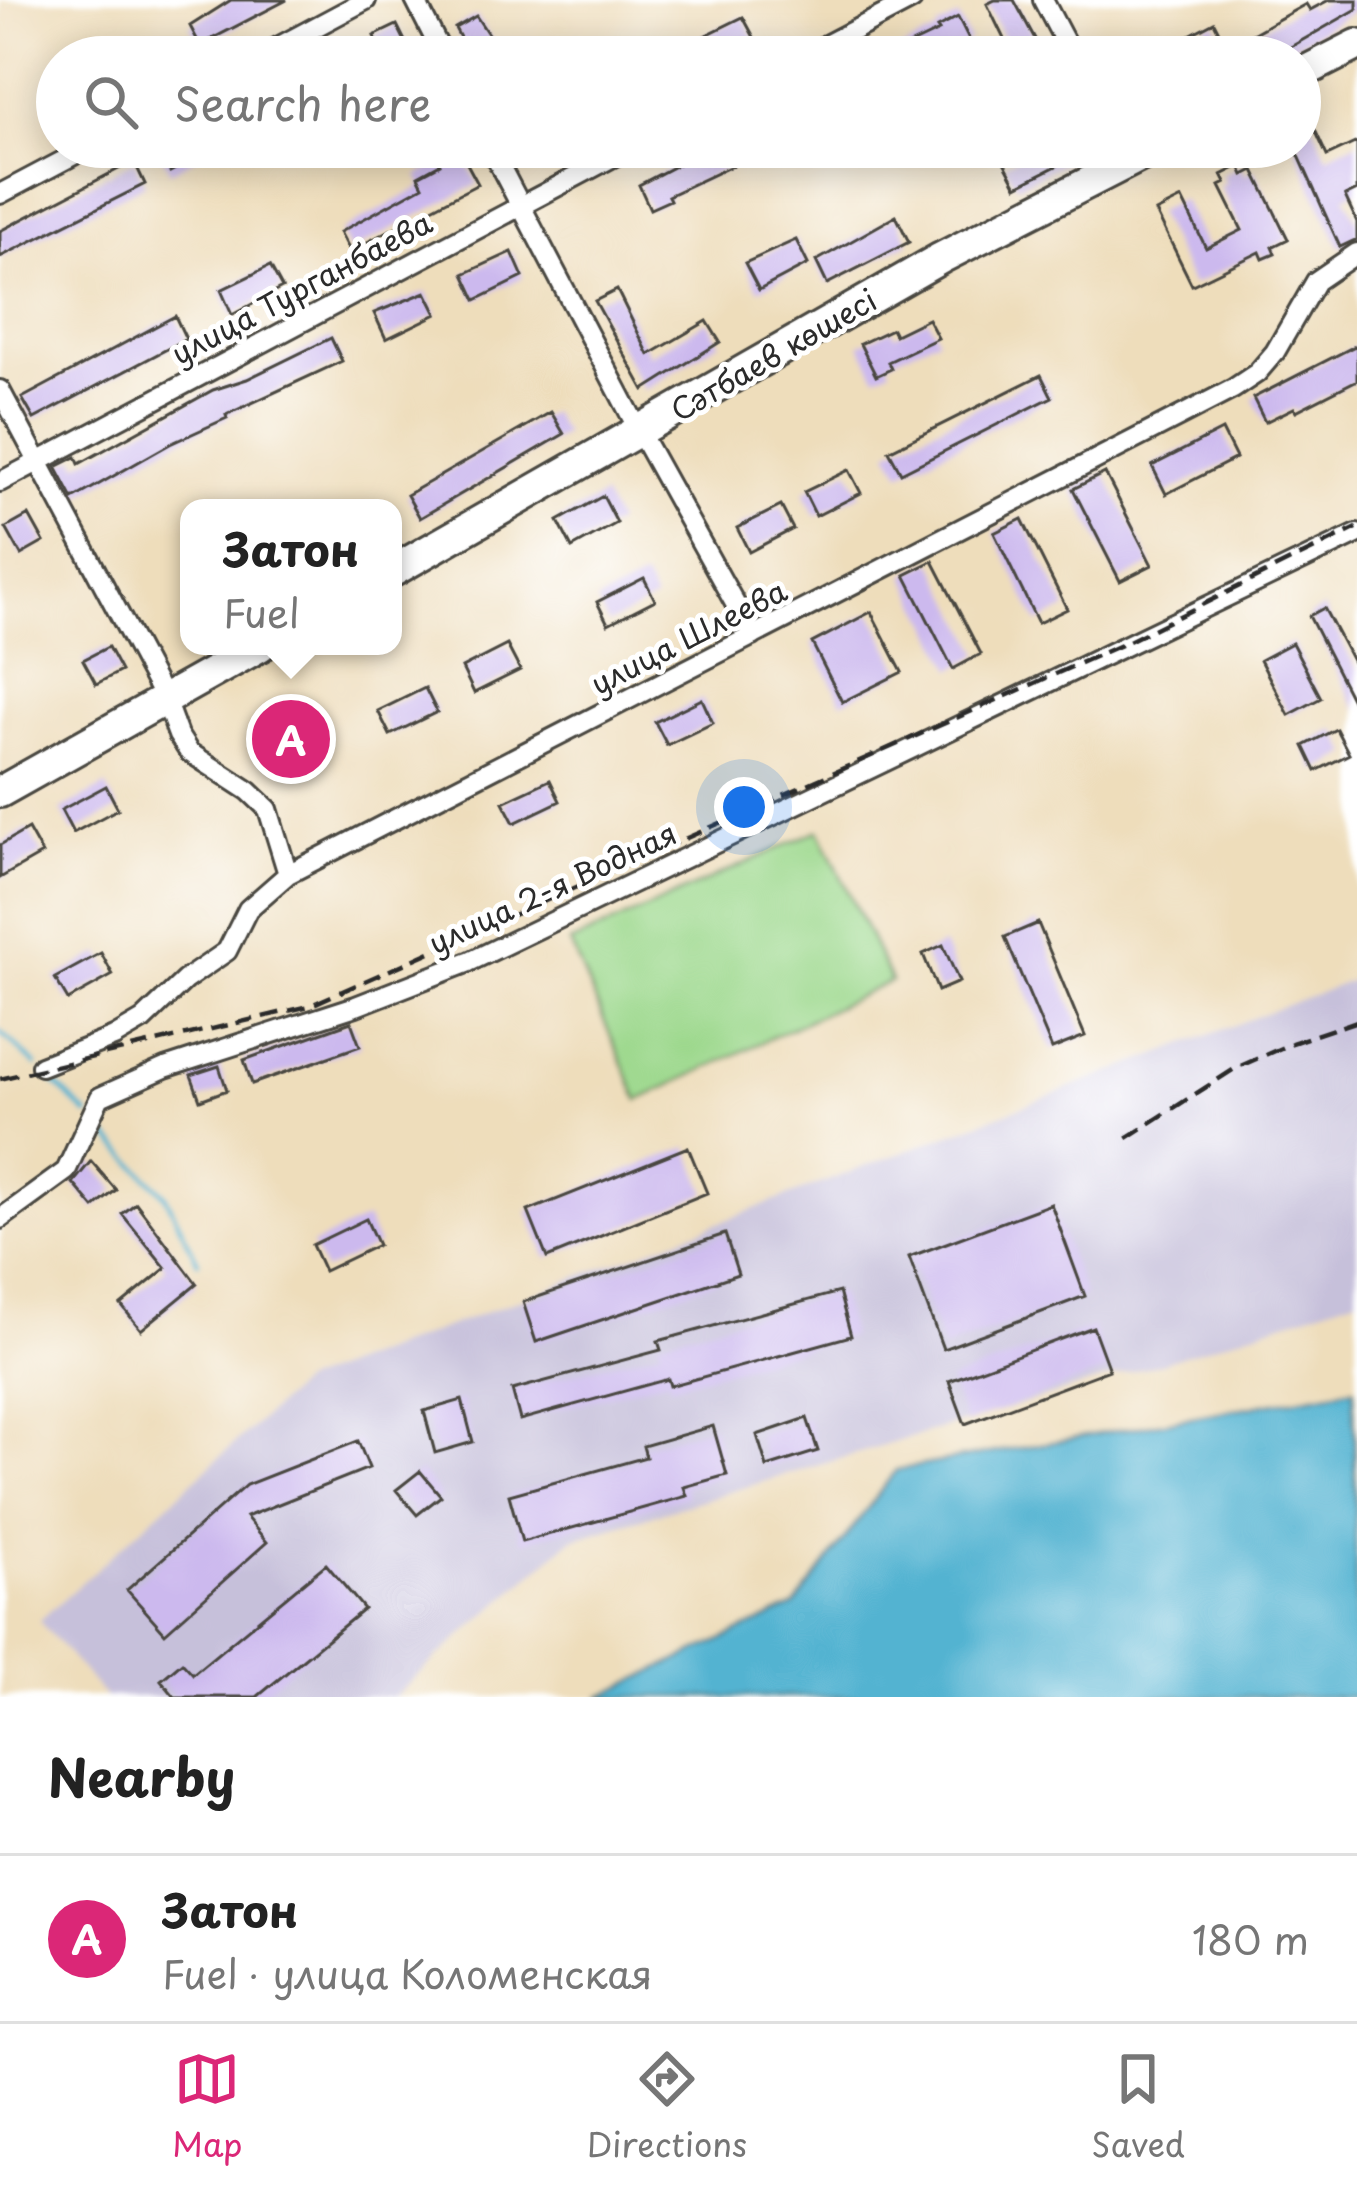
<!DOCTYPE html>
<html lang="en">
<head>
<meta charset="utf-8">
<style>
	:root { --surface:#fff; --page:#f6f6f6; --text:#222; --muted:#767676; --line:#e0e0e0; --accent:#db2777 }
	body { margin:0; font-family:"Playpen Sans",sans-serif; background:var(--page); color:var(--text) }
	.you { position:absolute; left:744px; top:807px; width:42px; height:42px; margin:-30px; border:9px solid #fff; border-radius:50%; background:#1a73e8; box-shadow:0 0 0 18px #1a73e833 }
	.badge { display:grid; place-items:center; width:78px; height:78px; border-radius:50%; background:var(--accent); color:#fff; font-size:39px; font-weight:700 }
	.pin { position:absolute; translate:-50% -50%; border:6px solid #fff; box-shadow:0 3px 12px #0006 }
	.popup { position:absolute; left:180px; top:499px; width:222px; height:156px; box-sizing:border-box; display:grid; place-content:center; border-radius:24px; background:var(--surface); filter:drop-shadow(0 3px 9px #0005); font-size:39px; white-space:nowrap; color:var(--muted) }
	.popup b { font-size:45px; color:var(--text) }
	.popup::after { content:''; position:absolute; left:50%; top:100%; margin-left:-24px; border:24px solid transparent; border-top-color:var(--surface) }
	.list { margin:0; padding:0; list-style:none }
	h2 { display:flex; justify-content:space-between; align-items:center; height:156px; margin:0; padding:0 48px; font-size:51px }
	h2 small { font-size:39px; font-weight:400; color:var(--muted) }
	.list li { display:grid; grid-template-columns:78px 1fr auto; gap:36px; align-items:center; box-sizing:border-box; height:168px; padding:0 48px; border-top:3px solid var(--line) }
	.list b { display:block; font-size:45px; white-space:nowrap }
	.list p { margin:0; font-size:39px; white-space:nowrap; color:var(--muted) }
	.list em { font-size:39px; font-style:normal; color:var(--muted) }
	.icon { flex:none; width:66px; height:66px; fill:none; stroke:currentColor; stroke-width:2; stroke-linecap:round; stroke-linejoin:round }
	.map { position:relative; flex:none; width:1357px; height:1697px; overflow:hidden }
	.search { position:absolute; background:var(--surface); box-shadow:0 6px 30px #0003; left:36px; right:36px; top:36px; height:132px; display:flex; align-items:center; gap:30px; box-sizing:border-box; padding:0 42px; border-radius:66px; color:var(--muted); font-size:45px }
	.sheet { height:324px; background:var(--surface) }
	nav { display:flex; justify-content:space-around; align-items:center; box-sizing:border-box; height:168px; border-top:3px solid var(--line); background:var(--surface); font-size:33px; color:var(--muted) }
	nav a { display:grid; justify-items:center; gap:6px }
	nav .on { color:var(--accent) }
	.map>svg:first-child { display:block }
	.industrial { fill:#c6c0da }
	.green { fill:#9cd88c; stroke:#64825c; stroke-width:3 }
	.water { fill:#52b3d1; stroke:#3e6f7e; stroke-width:3 }
	.lines { fill:none; stroke-linecap:round; stroke-linejoin:round }
	.stream { stroke:#52b3d1; stroke-width:4.5 }
	.building { fill:#ccb9ee }
	.street-casing { stroke:#484641; stroke-width:24 }
	.primary-casing { stroke:#484641; stroke-width:36 }
	.street { stroke:#fff; stroke-width:18 }
	.primary { stroke:#fff; stroke-width:30 }
	.rail { stroke:#2b2b2b; stroke-width:4.5; stroke-dasharray:18 9; stroke-linecap:butt }
	.labels { text-anchor:middle; dominant-baseline:central; stroke-width:10; stroke-linejoin:round; paint-order:stroke }
	.street-label { font-size:30px; fill:#2b2b2b; stroke:#fff }
</style>
</head>
<body>
<div class="map">
<svg width="1357" height="1697" viewBox="0 0 1357 1697">
	<rect width="100%" height="100%" fill="#fff"/>
	<filter id="ink" filterUnits="userSpaceOnUse"><feTurbulence type="fractalNoise" baseFrequency=".00833" numOctaves="2"/><feDisplacementMap in="SourceGraphic" scale="24" xChannelSelector="R" yChannelSelector="G"/><feConvolveMatrix kernelMatrix="1 2 1 2 8 2 1 2 1" color-interpolation-filters="sRGB"/></filter>
	<filter id="wash" filterUnits="userSpaceOnUse"><feTurbulence type="fractalNoise" baseFrequency=".004" numOctaves="4" result="noise"/><feDisplacementMap in="SourceGraphic" scale="48" xChannelSelector="R" yChannelSelector="G"/><feGaussianBlur stdDeviation="2.7" result="paint"/><feColorMatrix in="noise" values="0 0 0 0 0 0 0 0 0 0 0 0 0 0 0 0 0 1.4 0 .05"/><feComposite in="paint" operator="in"/></filter>
	<g filter="url(#wash)">
		<rect width="100%" height="100%" fill="#edb"/>
		<!-- industrial -->
		<path class="industrial" d="M1357,978V1297L1164,1362L572,1539L393,1697H105L39,1621L301,1383Z"/>
		<!-- green -->
		<path class="green" d="M819,830L891,981L639,1100L570,943Z"/>
		<!-- water -->
		<path class="water" d="M1354,1388L1357,1697H599L795,1606L896,1470Z"/>
		<g class="lines">
			<!-- stream -->
			<path class="stream" d="M0,1032L36,1065
				M44,1073L88,1115
				M95,1123L165,1195L198,1262"/>
		</g>
		<g id="blocks">
			<!-- building -->
			<path class="building" d="M231,0H287L200,45L190,26Z
				M995,0H1014L1041,50L1028,57H975L1005,41L987,4Z
				M1329,0H1357V9L1273,57H1244L1236,43L1306,4L1310,10Z
				M476,16L492,40L500,57H470L455,28Z
				M743,17L755,39L722,57H687L682,47Z
				M958,17L970,41L939,57H884L939,31L937,28Z
				M1214,22L1228,49L1211,57H1148Z
				M397,25L410,51L398,57H384L374,36Z
				M1300,97L1327,156L1357,142V190L1345,196L1357,222V239L1340,247L1295,147H1300Z
				M157,147H216L170,172Z
				M432,147H458L478,184L350,251L340,232L423,186L418,176L440,164Z
				M711,147H772L668,196L670,200L650,209L639,185Z
				M1039,147H1059L1066,161L1017,186L1005,164Z
				M134,161L145,184L0,257V231Z
				M1240,166L1244,175L1254,170L1288,239L1272,247L1275,254L1263,259L1260,252L1192,285L1156,212L1182,199L1206,248L1242,230L1220,186L1226,183L1222,175Z
				M896,216L909,242L827,284L816,261Z
				M796,240L808,264L759,290L745,263Z
				M512,252L523,277L476,300L464,274Z
				M270,266L282,288L232,315L221,290Z
				M617,290L649,355L707,321L720,342L644,390L595,301Z
				M426,292L437,314L386,339L374,313Z
				M175,316L186,339L34,419L22,398Z
				M928,319L938,338L888,362L891,369L876,376L860,344L892,329L895,335Z
				M331,338L342,361L226,415L227,418L170,444L73,499L56,467L76,457L79,464L213,390L247,379Z
				M1357,345V380L1296,411L1294,408L1265,422L1253,398Z
				M1041,375L1052,397L901,473L889,451Z
				M551,412L564,434L420,518L407,495Z
				M1222,430L1236,458L1166,494L1152,466Z
				M849,470L861,493L816,516L804,492Z
				M1105,473L1152,565L1120,581L1073,489Z
				M603,496L617,523L572,548L558,521Z
				M781,506L793,529L749,552L737,528Z
				M29,515L44,542L21,555L6,528Z
				M1022,519L1067,609L1038,623L994,533Z
				M933,561L981,654L953,669L905,575Z
				M644,578L655,600L608,624L597,602Z
				M1324,608L1357,670V710L1309,616Z
				M871,612L902,672L842,702L812,643Z
				M1292,643L1321,698L1289,715L1260,660Z
				M507,645L520,670L474,693L462,668Z
				M108,647L121,671L96,684L83,660Z
				M425,688L437,712L390,735L378,711Z
				M702,699L713,723L667,745L655,722Z
				M302,720L312,742L281,757L270,736Z
				M1336,729L1349,754L1316,771L1304,746Z
				M550,780L560,801L514,823L503,802Z
				M106,786L118,809L73,833L61,810Z
				M28,829L42,854L0,878V845Z
				M1038,923L1085,1036L1052,1049L1005,937Z
				M943,945L959,982L938,991L923,954Z
				M101,953L113,975L68,1000L55,978Z
				M351,1022L360,1046L252,1084L244,1060Z
				M219,1066L227,1090L200,1100L191,1075Z
				M688,1147L707,1193L547,1258L528,1211Z
				M91,1161L116,1190L94,1208L73,1183Z
				M136,1203L197,1284L141,1330L121,1305L166,1268L122,1214Z
				M1051,1204L1085,1296L943,1349L909,1257Z
				M366,1219L378,1245L324,1271L312,1245Z
				M725,1234L738,1274L536,1342L523,1302Z
				M839,1292L851,1336L670,1386L668,1379L520,1420L512,1390L661,1350L658,1341Z
				M1093,1327L1109,1370L965,1424L949,1381Z
				M462,1400L473,1442L435,1453L424,1411Z
				M807,1418L818,1451L767,1467L757,1435Z
				M713,1426L727,1475L684,1487L687,1496L522,1542L509,1495L646,1457L643,1446Z
				M358,1441L369,1468L246,1517L267,1542L165,1633L127,1590L246,1485Z
				M420,1471L441,1496L417,1515L396,1490Z
				M326,1564L364,1609L257,1697H175L161,1680L182,1662L193,1674Z"/>
		</g>
	</g>
	<g filter="url(#ink)">
		<use href="#blocks" fill-opacity="0" stroke="#484641" stroke-width="3"/>
		<g class="lines">
			<defs>
				<path id="street" d="M415,0L444,57
					M1043,0L1073,57
					M259,57L366,0
					M803,57L912,0
					M490,147L639,431L753,636
					M0,194L89,147
					M0,390L165,700L178,735L189,752L249,791L268,809L288,874
					M0,482L632,147
					M41,1066L114,1037L143,1020L185,980L227,951L248,909L288,874L1233,389L1257,373L1275,352L1316,281L1357,253
					M0,1219L66,1171L100,1097L165,1068L356,1006L469,962L1357,534"/>
				<path id="primary" d="M1300,74L1357,45
					M393,571L941,258L1158,147
					M0,792L260,646"/>
			</defs>
			<!-- street casing -->
			<use href="#street" class="street-casing"/>
			<!-- primary casing -->
			<use href="#primary" class="primary-casing"/>
			<!-- street -->
			<use href="#street" class="street"/>
			<!-- primary -->
			<use href="#primary" class="primary"/>
			<!-- rail -->
			<path class="rail" d="M0,1079L309,1006L1125,643L1357,528
				M1127,1138L1236,1068L1292,1043L1357,1021"/>
		</g>
	</g>
	<g class="labels">
		<!-- street labels -->
		<g class="street-label">
			<text transform="translate(301 287) rotate(-28)">улица Турганбаева</text>
			<text transform="translate(773 354) rotate(-30)">Сәтбаев көшесі</text>
			<text transform="translate(688 636) rotate(-27)">улица Шлеева</text>
			<text transform="translate(552 887) rotate(-25)">улица 2-я Водная</text>
		</g>
	</g>
</svg>
<div class="you"></div>
<div class="pin badge" style="left:291px;top:739px">A</div>
<div class="popup"><b>Затон</b>Fuel</div>
<div class="search"><svg class="icon" aria-label="search" viewBox="0 0 24 24"><circle cx="10" cy="10" r="6"/><path d="M15 15l6 6"/></svg>Search here</div>
</div>
<section class="sheet">
<h2>Nearby<small></small></h2>
<ul class="list">
<li><span class="badge">A</span><div><b>Затон</b><p>Fuel · улица Коломенская</p></div><em>180 m</em></li>
</ul>
</section>
<nav>
<a class="on"><svg class="icon" aria-label="map" viewBox="0 0 24 24"><path d="M3 6l6-2 6 2 6-2v14l-6 2-6-2-6 2zM9 4v14M15 6v14"/></svg>Map</a>
<a><svg class="icon" aria-label="directions" viewBox="0 0 24 24"><path d="M12 3l9 9-9 9-9-9zM9 14v-3h6M13 9l2 2-2 2"/></svg>Directions</a>
<a><svg class="icon" aria-label="saved" viewBox="0 0 24 24"><path d="M7 4h10v16l-5-4-5 4z"/></svg>Saved</a>
</nav>
</body>
</html>
